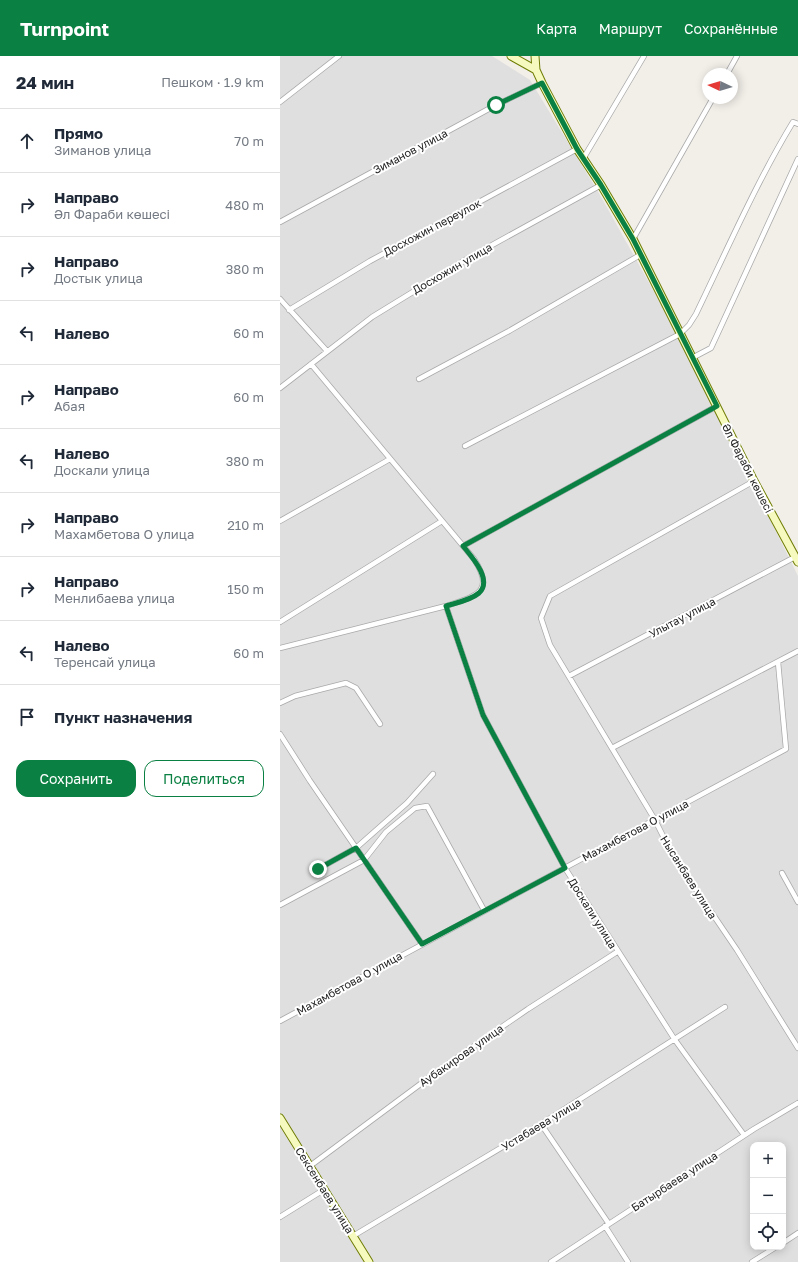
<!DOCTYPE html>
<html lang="ru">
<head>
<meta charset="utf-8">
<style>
	:root { --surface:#fff; --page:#f6f6f7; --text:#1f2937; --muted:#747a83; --line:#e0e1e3; --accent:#0b8043 }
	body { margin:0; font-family:"Golos Text",sans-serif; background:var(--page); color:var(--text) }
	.controls { position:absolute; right:12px; bottom:12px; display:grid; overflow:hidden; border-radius:8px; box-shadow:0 2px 10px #0003 }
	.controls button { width:36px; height:36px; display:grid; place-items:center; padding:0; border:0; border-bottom:1px solid var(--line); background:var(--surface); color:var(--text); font:20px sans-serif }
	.compass { position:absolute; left:422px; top:12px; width:36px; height:36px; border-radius:50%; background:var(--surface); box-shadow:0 2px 10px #0003; rotate:274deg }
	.stop { position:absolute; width:12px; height:12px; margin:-9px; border:3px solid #0b8043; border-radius:50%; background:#fff }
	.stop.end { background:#0b8043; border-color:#fff; box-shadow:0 1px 4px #0008 }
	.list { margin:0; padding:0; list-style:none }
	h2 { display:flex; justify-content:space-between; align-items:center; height:52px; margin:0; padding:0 16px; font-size:17px }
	h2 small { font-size:13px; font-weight:400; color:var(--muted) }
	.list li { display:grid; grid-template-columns:26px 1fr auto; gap:12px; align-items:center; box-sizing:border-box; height:64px; padding:0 16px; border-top:1px solid var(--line) }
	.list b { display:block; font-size:15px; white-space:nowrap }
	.list p { margin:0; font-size:13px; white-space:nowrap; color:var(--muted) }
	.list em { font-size:13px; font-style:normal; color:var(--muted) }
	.actions { display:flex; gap:8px; padding:12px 16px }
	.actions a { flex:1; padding:9px 0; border:1px solid var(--accent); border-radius:12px; text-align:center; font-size:14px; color:var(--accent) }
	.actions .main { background:var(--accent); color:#fff }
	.icon { flex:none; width:22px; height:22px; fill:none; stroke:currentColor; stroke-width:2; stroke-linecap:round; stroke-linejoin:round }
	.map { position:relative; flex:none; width:518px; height:1206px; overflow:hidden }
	header { display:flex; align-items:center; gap:24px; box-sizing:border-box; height:56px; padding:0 20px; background:var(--accent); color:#fff }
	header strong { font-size:19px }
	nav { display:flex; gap:22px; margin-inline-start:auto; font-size:14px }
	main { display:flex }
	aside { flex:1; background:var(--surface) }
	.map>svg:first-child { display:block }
	.residential { fill:#e0dfdf; fill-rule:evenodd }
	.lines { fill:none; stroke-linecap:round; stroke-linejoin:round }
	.street-casing { stroke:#a9a9a9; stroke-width:6 }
	.secondary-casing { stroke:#707d05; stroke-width:9 }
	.street { stroke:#fff; stroke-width:4.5 }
	.secondary { stroke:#f7fabf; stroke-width:7 }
	.route { stroke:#0b8043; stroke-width:5 }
	.labels { text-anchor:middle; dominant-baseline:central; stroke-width:4; stroke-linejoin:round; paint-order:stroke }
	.street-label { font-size:11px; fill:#222; stroke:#fff }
</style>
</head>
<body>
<header>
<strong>Turnpoint</strong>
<nav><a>Карта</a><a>Маршрут</a><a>Сохранённые</a></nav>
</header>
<main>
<aside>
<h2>24 мин<small>Пешком · 1.9 km</small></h2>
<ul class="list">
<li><svg class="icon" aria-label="ahead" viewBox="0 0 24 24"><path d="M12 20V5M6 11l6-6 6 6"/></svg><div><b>Прямо</b><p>Зиманов улица</p></div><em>70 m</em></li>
<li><svg class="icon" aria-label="right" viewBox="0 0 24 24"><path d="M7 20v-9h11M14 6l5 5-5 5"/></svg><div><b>Направо</b><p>Әл Фараби көшесі</p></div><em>480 m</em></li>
<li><svg class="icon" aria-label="right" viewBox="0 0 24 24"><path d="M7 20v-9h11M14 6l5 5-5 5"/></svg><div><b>Направо</b><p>Достык улица</p></div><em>380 m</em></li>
<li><svg class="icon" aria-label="left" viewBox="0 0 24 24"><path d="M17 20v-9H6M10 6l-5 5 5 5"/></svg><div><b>Налево</b></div><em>60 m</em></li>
<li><svg class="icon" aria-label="right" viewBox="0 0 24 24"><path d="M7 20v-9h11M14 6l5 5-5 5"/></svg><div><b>Направо</b><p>Абая</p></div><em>60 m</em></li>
<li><svg class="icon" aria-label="left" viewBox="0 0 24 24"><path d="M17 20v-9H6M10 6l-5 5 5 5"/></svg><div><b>Налево</b><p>Доскали улица</p></div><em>380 m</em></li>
<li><svg class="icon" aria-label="right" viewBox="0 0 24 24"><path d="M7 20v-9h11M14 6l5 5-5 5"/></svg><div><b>Направо</b><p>Махамбетова О улица</p></div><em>210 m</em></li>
<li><svg class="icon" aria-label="right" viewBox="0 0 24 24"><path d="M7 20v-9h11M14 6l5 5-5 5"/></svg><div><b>Направо</b><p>Менлибаева улица</p></div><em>150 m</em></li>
<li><svg class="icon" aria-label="left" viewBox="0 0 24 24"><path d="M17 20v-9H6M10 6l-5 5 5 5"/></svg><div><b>Налево</b><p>Теренсай улица</p></div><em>60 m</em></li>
<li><svg class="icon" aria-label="arrive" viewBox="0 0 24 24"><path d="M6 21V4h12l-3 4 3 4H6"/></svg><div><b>Пункт назначения</b></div></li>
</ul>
<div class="actions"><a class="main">Сохранить</a><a>Поделиться</a></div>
</aside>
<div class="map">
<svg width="518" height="1206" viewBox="0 0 518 1206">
	<rect width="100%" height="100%" fill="#f2efe9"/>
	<!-- residential -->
	<path class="residential" d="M0,0H212L250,24L320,139L405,291L518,520V1206H0ZM473,1089H503V1191H473Z"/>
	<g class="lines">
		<defs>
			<path id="street" d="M447,18L457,0
				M0,46L59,0
				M303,103L364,0
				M0,166L216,49L262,27
				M353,183L433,42
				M0,243L47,295
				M9,254L90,205L297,93
				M412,302L431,292L518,103
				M139,323L229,275L360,199
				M0,332L92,261L185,204L321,129
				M185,390L400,278L409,269L416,258C447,194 476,127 513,66L518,68
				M474,425L270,540L261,562L270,589L375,764L392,798L457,894L518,992
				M0,465L110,403
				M183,490L437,350
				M166,550L203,659L285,812L395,984L464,1079
				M0,566L162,465
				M0,592L166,550C195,540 216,537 194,503L31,308
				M289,620L515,501
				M0,647L15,640L66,627L76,632L100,668
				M0,678L30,725L142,888
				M332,692L518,595
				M38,813L76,792L127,747L153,718
				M502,817L518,846
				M0,849L84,804L106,776L135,752L147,750L204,854
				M0,965L506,693L498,606
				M261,1068L329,1168
				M30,1110L162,1012L248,953L337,896
				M0,1161L45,1133
				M325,1170L348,1206
				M73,1180L261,1068L445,951
				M503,1187L518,1177
				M271,1206L474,1073L518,1047
				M472,1206L496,1191"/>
			<path id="secondary" d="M231,0L256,14
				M255,0L256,14L262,27L297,93L321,129L353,183L474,425L518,506
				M0,1062L89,1206"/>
		</defs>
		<!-- street casing -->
		<use href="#street" class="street-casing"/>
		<!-- secondary casing -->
		<use href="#secondary" class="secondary-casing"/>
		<!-- street -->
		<use href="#street" class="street"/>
		<!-- secondary -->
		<use href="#secondary" class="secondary"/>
	</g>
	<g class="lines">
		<!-- route -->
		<path class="route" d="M38,813L76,792L142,888L285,812L203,659L166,550C176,547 191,544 199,537C213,524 192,501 183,490L437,350L353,183L321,129L297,93L262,27L216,49"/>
	</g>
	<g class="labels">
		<!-- street labels -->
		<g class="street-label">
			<text transform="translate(130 95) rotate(-28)">Зиманов улица</text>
			<text transform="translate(152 171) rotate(-28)">Досхожин переулок</text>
			<text transform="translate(172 212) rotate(-30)">Досхожин улица</text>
			<text transform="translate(468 412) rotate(63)">Әл Фараби көшесі</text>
			<text transform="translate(402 561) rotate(-28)">Улытау улица</text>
			<text transform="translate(355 774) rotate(-28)">Махамбетова О улица</text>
			<text transform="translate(409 821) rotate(58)">Нысанбаев улица</text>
			<text transform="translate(313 857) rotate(58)">Доскали улица</text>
			<text transform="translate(69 927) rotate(-29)">Махамбетова О улица</text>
			<text transform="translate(181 999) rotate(-35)">Аубакирова улица</text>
			<text transform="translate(261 1068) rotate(-31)">Устабаева улица</text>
			<text transform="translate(394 1125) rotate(-33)">Батырбаева улица</text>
			<text transform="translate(45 1134) rotate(58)">Сексенбаев улица</text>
		</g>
	</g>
</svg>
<div class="controls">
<button>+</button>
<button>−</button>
<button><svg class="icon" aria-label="locate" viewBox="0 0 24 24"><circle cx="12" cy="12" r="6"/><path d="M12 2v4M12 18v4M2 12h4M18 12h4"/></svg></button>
</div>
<svg class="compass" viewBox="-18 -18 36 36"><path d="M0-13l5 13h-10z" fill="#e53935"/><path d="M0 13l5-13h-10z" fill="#747a83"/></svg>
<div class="stop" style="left:216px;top:49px"></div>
<div class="stop end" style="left:38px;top:813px"></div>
</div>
</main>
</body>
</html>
